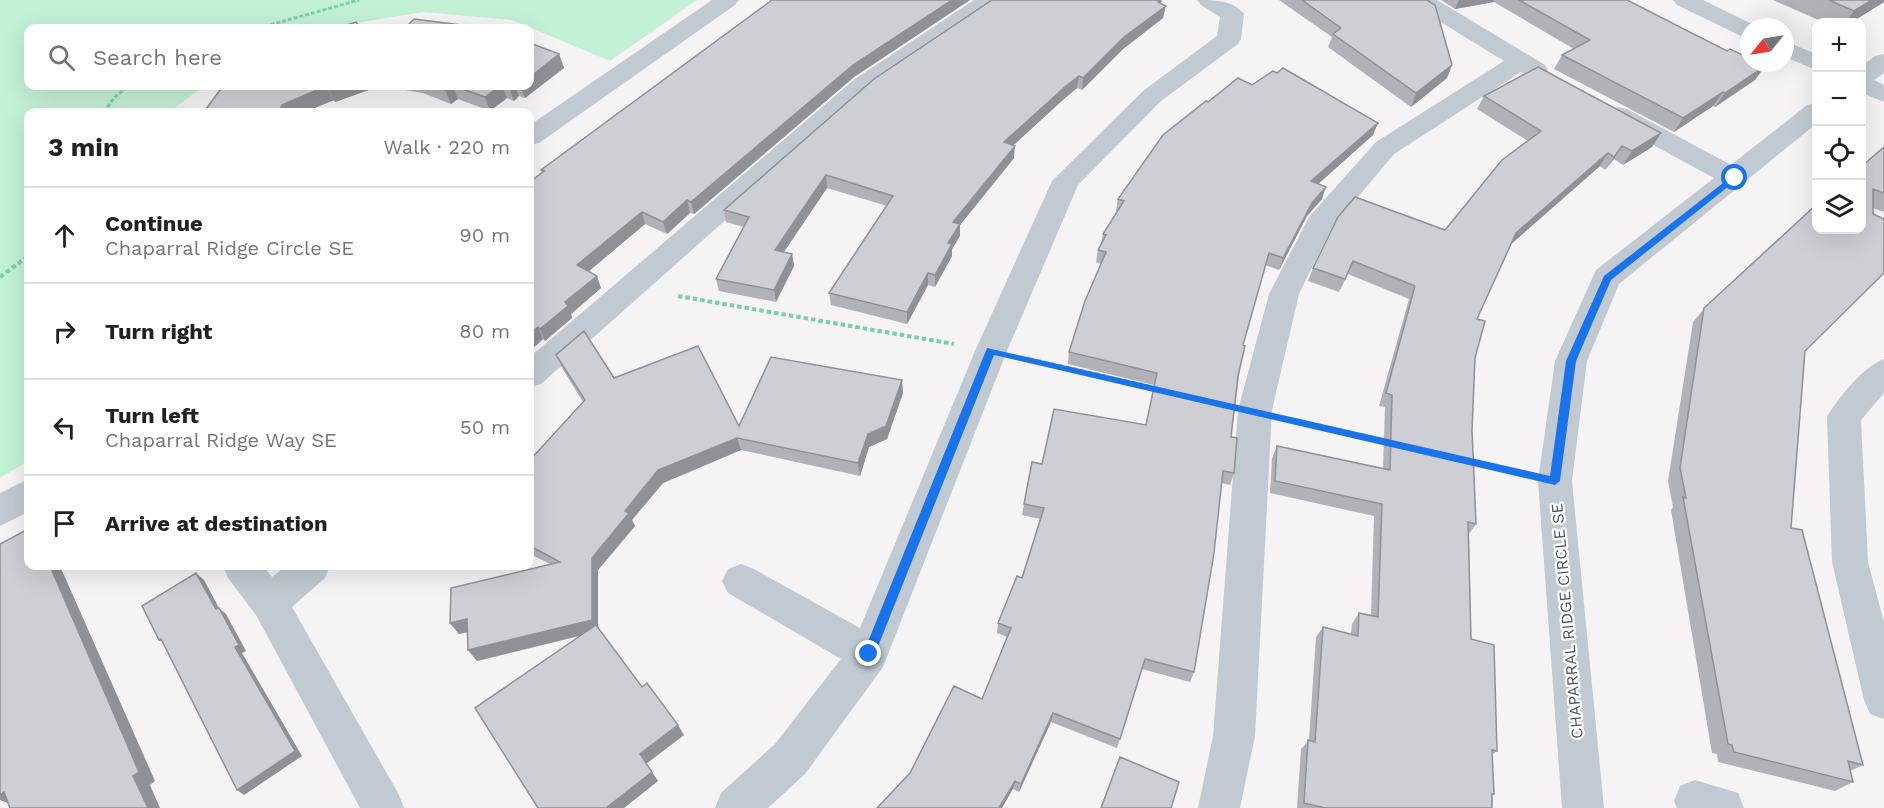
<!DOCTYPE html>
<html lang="en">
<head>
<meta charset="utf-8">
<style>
	:root { --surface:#fff; --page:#f6f6f6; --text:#202124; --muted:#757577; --line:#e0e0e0 }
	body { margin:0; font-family:"Work Sans",sans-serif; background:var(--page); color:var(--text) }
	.controls { position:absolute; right:18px; top:18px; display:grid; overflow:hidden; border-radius:12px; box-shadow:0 6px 24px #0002 }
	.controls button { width:54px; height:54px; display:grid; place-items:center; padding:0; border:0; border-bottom:2px solid var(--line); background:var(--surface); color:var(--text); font:30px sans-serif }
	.compass { position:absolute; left:1740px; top:18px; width:54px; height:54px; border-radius:50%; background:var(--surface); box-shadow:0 6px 24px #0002; rotate:240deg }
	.stop { position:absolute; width:18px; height:18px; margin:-14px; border:4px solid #1a73e8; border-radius:50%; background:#fff }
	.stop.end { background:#1a73e8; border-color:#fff; box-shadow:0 2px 6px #0008 }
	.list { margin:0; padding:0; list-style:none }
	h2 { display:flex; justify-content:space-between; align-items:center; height:78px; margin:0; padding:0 24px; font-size:26px }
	h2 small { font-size:20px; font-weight:400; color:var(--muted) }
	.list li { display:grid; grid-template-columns:39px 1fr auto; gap:18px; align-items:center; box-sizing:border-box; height:96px; padding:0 24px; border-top:2px solid var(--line) }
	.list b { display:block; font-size:22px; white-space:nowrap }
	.list p { margin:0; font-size:20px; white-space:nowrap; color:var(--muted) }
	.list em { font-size:20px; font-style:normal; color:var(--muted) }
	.icon { flex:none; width:33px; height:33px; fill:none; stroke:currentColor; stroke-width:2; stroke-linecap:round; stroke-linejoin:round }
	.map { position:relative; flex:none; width:1884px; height:808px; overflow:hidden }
	.search { position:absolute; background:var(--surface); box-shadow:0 6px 24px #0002; left:24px; top:24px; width:510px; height:66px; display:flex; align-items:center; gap:15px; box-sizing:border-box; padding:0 21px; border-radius:12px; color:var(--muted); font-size:22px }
	.panel { position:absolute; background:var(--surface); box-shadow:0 6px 24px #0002; left:24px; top:108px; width:510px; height:462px; border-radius:12px }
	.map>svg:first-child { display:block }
	.green { fill:#c3f1d5 }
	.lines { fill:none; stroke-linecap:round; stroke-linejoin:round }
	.path-far1 { stroke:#7ad0a6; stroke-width:3; stroke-dasharray:4 2; stroke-linecap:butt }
	.path { stroke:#7ad0a6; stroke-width:4; stroke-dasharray:4.5 3; stroke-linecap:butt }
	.minor { fill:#c1cad2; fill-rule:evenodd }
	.wall { fill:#b0b2b7 }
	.shaded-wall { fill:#909195 }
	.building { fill:#cdcfd5; stroke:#909195; stroke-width:1.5 }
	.route { fill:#1a73e8 }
	.labels { text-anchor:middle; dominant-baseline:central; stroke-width:4.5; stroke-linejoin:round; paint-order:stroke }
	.street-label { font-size:16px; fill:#4a5661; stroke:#fff }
</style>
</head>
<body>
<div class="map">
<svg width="1884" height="808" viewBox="0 0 1884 808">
	<rect width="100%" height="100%" fill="#f5f3f3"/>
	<!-- green -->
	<path class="green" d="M0,0H697L610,61L512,20L423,12L325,28H28V86H204L169,112H28V461L0,478Z"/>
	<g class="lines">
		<!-- path-far1 -->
		<path class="path-far1" d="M259,28L359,0
			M104,112L114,98L128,86"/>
		<!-- path -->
		<path class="path" d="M0,277L28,256
			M678,296L954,344
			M1029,359L1156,388
			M1295,420L1387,441
			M1470,461L1515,472"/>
		<!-- minor -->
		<path class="minor" d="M712,0H739L735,5L539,143L530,145V125Z
			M974,0H1002L998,5L873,89L541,384L530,387V357L855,79Z
			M1197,0C1215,0 1233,0 1244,14L1241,39L1238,44L1161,101L1078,185L1007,351L883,667L805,774L768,808H715L721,793L775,744L841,659L728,593L722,581L728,569L741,564L754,569L860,628L975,351L1052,181L1143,91L1217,36L1220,17L1201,5Z
			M1409,0H1437L1545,65L1548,70L1545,75L1536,77L1521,72L1394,154L1331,229L1299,294L1272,410L1255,736L1240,808H1198L1213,736L1238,410L1269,294L1309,217L1376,142L1504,61L1413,5Z
			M1673,0H1703L1758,27H1749V38L1741,36L1677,5Z
			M1785,41L1816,54V70L1785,57Z
			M1884,54V73L1874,80L1884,85V102L1862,93V66L1875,56Z
			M1816,103V124L1619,284L1587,361L1572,481L1604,808H1562L1538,481L1555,361L1596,270L1714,178L1609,121L1605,115L1609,109L1618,107L1627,109L1731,165L1807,105Z
			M1884,359V393L1861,420L1868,562L1884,622V719L1870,714L1864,700L1832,562L1827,417C1837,399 1865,365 1884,359Z
			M28,479V512L0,526V493Z
			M223,566H263L272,577L286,566H330L325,578L292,607L398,793L404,808H360L256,615L228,578Z
			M1695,780L1738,793L1744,808H1677L1674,801L1680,786Z"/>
	</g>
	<!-- wall -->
	<path class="wall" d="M772,0H970L854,77L694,214L690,213L667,234L645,224L589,271L601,288L571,314L572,318L545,341L543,339L530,351L542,173L541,170Z
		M1279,0H1427L1452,65L1447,78L1411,107L1328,47L1332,37Z
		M1441,0H1627L1727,51L1765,66L1755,80L1715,107L1713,106L1674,132L1554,69L1562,55L1574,49L1494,2L1455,9Z
		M1773,0H1884V2L1852,22H1823Z
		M1161,1L1160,3L1163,18L1123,49L1082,90L1077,88L1065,98L1013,145L1014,158L960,225V236L952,249V256L935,287L928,285L907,324L831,305L829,293L887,206L827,188L784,252L792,254L794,266L776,302L719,291L716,279L744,227L726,222L724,210Z
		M559,54L564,68L525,98L519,96L514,101L507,98L490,111L458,99L451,104L423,93L380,86L335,102L334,100L305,112H180L206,109L223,86H530Z
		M1252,85L1373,135L1318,184L1322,199L1307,216L1279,270L1265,265L1243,345L1231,437L1234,473L1230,485L1221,483L1194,672L1190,682L1142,669L1117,748L1051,722L1019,792L1013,789L982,699L1007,637L997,633L998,623L1022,578L1040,519L1022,515L1024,504L1042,464L1146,425L1154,385L1068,364L1069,352L1101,264L1096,262L1098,250L1101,244L1103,234L1117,211H1116L1118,199L1208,102Z
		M1484,96L1661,133L1652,147L1623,165L1614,159L1605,170L1600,166L1511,244L1477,319L1472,430L1476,524L1469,534L1471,639L1497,751L1492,755L1494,794L1492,796V808H1297L1301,749L1309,740L1316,637L1323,627L1351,634L1352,624L1359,613L1371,616L1374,516L1270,493L1272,458L1277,446L1383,469L1385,407L1379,406L1409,299L1348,274L1339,292L1308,281L1313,268L1445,230L1528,141L1477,109Z
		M1884,147V212L1873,208L1805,351L1791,528L1863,765L1850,771L1853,782L1835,791L1718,762L1717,754L1712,753L1671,510L1673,507L1668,481L1693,322L1708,304Z
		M556,355L739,426L902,380L903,393L887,439L869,447L860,476L741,450L663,483L632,520L635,526L598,570V628L642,687L684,735L646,763L658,781L624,808H538L580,636L477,661L468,650V632L459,634L450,623L550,564L530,554V460L583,402L562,368Z"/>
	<!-- shaded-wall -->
	<path class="shaded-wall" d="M952,0H970L854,77L694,214L691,202L853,65Z
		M1459,0H1494V2L1455,9Z
		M1872,0H1884V2L1852,22H1846L1854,11Z
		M1161,1L1159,11L1166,6L1163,18L1123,49L1082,90L1083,78L1158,2Z
		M559,54L564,68L525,98L520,86H530V77Z
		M1452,65L1447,78L1411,107L1416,93Z
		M1765,66L1755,80L1715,107L1725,93Z
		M1079,76L1077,88L1065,98L1004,154V142L1066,86Z
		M326,86L334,100L305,112H279L282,105Z
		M336,86H380L335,102L328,88Z
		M452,86H453L458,99L451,104L445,90Z
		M500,86H502L507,98L490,111L485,97Z
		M510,86H515L519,96L514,101L509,87Z
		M1723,92L1713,106L1674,132L1683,118Z
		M1378,123L1373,135L1307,194L1311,181Z
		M1661,133L1652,147L1623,165L1632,151Z
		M1015,146L1014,158L960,225V236L952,249V256L935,287V275L948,243L953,222Z
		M1622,146L1614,159L1605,170L1614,157Z
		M1608,153L1600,166L1509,246L1516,233Z
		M826,175L827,188L777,262L775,250Z
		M1326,187L1322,199L1307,216L1279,270L1283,258L1312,203Z
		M687,200L690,213L667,234L663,222Z
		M642,212L645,224L582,277L577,265Z
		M792,254L794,266L776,302L774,290Z
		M928,273V285L907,324V312Z
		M597,276L601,288L571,314L572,318L545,341L540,329L565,302Z
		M538,327L543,339L530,351V334Z
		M902,380L903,393L887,439L869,447L860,476L858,463L868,434Z
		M737,438L741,450L663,483L632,520L635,526L598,570V631L477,661L468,650L592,558L625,511L658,470Z
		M50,566H60L155,781L150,785L160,808H148L133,776Z
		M196,573L204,580L219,608L226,614L246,651L242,653L302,756L244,795L237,790L235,647L216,609Z
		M467,619L476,630L459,634L450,623Z
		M1053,713L1051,722L1019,792L1021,784Z
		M678,725L684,735L646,764L640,754Z
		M652,772L658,781L624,808H606Z
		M1015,781L1013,789L1002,808H999Z
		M4,792L15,806L0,800V795Z"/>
	<!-- building -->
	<path class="building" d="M772,0H952L853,65L691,202L687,200L663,222L642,212L577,265L597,276L565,302L568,306L540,329L538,327L530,334V182L544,171L541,170Z
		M992,0H1160L1161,1L1158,2L1166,6L1124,37L1083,78L1079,76L1066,86L1004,142L1015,146L953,222L960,224L948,243L952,244L935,275L928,273L907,312L829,293L893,196L826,175L775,250L792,254L774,290L716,279L749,217L724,210L874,79Z
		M1302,0H1427L1435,5L1452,65L1416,93L1333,34L1341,28Z
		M1519,0H1627L1727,51L1730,49L1749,58V63H1758L1765,66L1725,93L1723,92L1683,118L1562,55L1590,40Z
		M1829,0H1872L1854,11Z
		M414,19L485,28H488H405Z
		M356,22L361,28H337Z
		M530,43L559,54L530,77Z
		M1538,67L1661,133L1632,151L1622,146L1614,157L1608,153L1516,233L1477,319L1485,321L1475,358L1472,430L1476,524L1468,522L1471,639L1494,645L1497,751L1492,750L1494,794H1492V808H1325L1304,803L1308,740L1315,742L1323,627L1358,636L1359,613L1378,617L1382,504L1275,481L1277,446L1390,470L1392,395L1386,393L1415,286L1353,261L1345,279L1313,268L1338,217L1355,197L1445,230L1502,160L1541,131L1484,96Z
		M1283,68L1378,123L1311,181L1326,187L1312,203L1283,258L1269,253L1243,345L1245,346L1238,376L1231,437L1237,438L1234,473L1223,471L1214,553L1194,672L1145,659L1120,739L1053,713L1021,784L1015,781L999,808H877L910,773L954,686L982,699L1011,628L998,623L1017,576L1022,578L1044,508L1024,504L1032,462L1042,464L1054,409L1146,425L1157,373L1069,352L1085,301L1106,252L1098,250L1106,235L1103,234L1124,201L1118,199L1163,135L1206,101L1208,102L1238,78L1252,85L1273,71L1277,73Z
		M223,86H336L328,88L326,86L282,105L279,112H180V111L206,109Z
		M433,86H452L445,90Z
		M454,86H500L485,97Z
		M1884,147V193L1873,189V214L1884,219V273L1805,351L1791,528L1802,530L1863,765L1848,761L1853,782L1734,752L1732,745L1728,744L1683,497L1686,498L1680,468L1704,308L1816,205V230H1862V166Z
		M584,331L614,378L698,346L739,426L771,357L902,380L886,426L868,434L858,463L737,438L658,470L625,511L629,513L592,558V620L468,650L467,619L450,623L451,588L560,562L530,546V460L585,400L556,355Z
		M28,529V566H50L139,772L133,776L148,808H10L4,792L0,795V544Z
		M196,573L216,609L219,608L239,645L235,647L295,751L237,790L161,639L159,640L142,606Z
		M596,625L642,687L647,683L678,725L640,754L652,772L606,808H538L475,708Z
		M1120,757L1179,782L1171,808H1101Z"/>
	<!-- route -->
	<path class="route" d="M1732,176L1739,178L1611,280L1576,361L1560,481L1555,485L994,355L875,654L873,658H865L863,654L987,348L1550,476L1566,361L1604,276Z"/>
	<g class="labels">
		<!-- street labels -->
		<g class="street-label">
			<text transform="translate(1567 621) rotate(-95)">CHAPARRAL RIDGE CIRCLE SE</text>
		</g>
	</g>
</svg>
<div class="controls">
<button>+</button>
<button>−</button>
<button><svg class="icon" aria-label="locate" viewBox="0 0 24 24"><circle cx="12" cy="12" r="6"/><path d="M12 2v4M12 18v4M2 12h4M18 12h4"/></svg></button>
<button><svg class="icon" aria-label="layers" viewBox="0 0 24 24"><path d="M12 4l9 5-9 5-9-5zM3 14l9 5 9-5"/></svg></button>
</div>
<svg class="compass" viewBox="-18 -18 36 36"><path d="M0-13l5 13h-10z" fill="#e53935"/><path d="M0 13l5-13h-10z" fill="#757577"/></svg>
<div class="stop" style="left:1735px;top:178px"></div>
<div class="stop end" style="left:869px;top:654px"></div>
<div class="search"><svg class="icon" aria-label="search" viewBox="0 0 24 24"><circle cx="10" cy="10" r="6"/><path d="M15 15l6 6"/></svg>Search here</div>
<section class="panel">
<h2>3 min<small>Walk · 220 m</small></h2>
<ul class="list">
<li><svg class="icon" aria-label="ahead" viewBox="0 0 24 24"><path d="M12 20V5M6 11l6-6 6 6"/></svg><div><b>Continue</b><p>Chaparral Ridge Circle SE</p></div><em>90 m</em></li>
<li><svg class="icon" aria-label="right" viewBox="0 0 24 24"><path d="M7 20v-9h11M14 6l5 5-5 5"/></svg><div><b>Turn right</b></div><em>80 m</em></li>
<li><svg class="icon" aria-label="left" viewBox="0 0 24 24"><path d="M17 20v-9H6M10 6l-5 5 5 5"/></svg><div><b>Turn left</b><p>Chaparral Ridge Way SE</p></div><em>50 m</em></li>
<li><svg class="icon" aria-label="arrive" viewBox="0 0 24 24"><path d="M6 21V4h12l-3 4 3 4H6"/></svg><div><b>Arrive at destination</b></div></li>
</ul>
</section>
</div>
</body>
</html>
